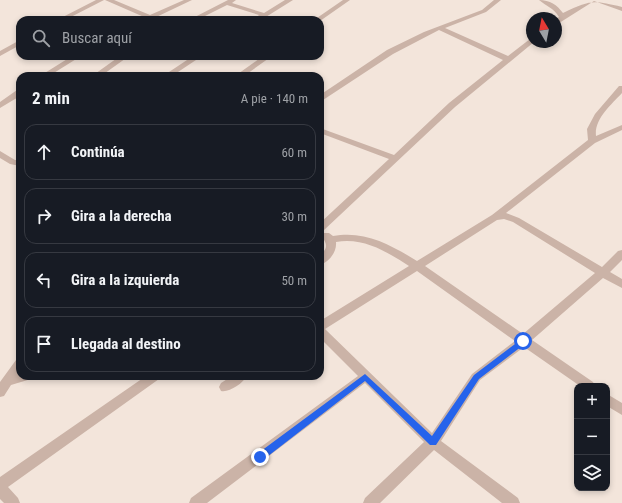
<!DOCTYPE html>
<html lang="es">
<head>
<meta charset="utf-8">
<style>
	:root { --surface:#171b24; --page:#20242c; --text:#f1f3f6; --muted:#9ea1a6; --line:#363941 }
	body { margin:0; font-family:"Roboto Condensed",sans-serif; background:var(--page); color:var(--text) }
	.controls { position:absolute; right:12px; bottom:12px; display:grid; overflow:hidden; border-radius:8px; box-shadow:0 2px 6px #0003 }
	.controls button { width:36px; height:36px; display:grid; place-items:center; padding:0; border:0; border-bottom:1px solid var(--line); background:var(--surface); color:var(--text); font:20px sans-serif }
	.compass { position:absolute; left:526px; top:12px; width:36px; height:36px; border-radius:50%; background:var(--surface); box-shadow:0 2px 6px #0003; rotate:350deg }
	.stop { position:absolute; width:12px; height:12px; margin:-9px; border:3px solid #2563eb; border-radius:50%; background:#fff }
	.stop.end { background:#2563eb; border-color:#fff; box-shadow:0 1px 4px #0008 }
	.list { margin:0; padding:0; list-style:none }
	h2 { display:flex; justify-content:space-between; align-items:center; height:52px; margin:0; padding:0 16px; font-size:17px }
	h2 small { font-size:13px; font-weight:400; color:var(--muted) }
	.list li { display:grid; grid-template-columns:26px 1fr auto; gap:12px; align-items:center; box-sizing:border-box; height:56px; margin:0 8px 8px; padding:0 8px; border:1px solid var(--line); border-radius:12px }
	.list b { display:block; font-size:15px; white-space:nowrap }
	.list em { font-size:13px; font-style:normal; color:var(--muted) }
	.icon { flex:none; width:22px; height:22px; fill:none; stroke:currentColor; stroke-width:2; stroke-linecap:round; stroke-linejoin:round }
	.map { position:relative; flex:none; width:622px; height:503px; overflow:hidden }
	.search { position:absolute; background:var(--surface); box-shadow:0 2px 6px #0003; left:16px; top:16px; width:308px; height:44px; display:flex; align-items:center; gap:10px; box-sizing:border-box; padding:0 14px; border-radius:12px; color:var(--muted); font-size:15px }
	.panel { position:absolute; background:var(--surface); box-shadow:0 2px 6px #0003; left:16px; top:72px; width:308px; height:308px; border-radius:12px }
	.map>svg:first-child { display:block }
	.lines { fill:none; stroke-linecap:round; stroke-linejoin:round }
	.minor { fill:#cbb3a7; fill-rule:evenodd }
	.route { fill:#2563eb }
</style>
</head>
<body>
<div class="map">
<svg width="622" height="503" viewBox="0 0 622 503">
	<rect width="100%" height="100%" fill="#f3e5db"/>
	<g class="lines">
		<!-- minor -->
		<path class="minor" d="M96,0H104L65,20H57Z
			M105,0H114L150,15L184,0H192L150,20H141L144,17Z
			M228,0H236L232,3L264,13L285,0H293L261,20H253L259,15L227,5L197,20H189Z
			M343,0H350L320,21L314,20Z
			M494,0H501L486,12L445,28L508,56L530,39L532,38V42H534L455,107L323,231L320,232V223L389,159L320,133V128L394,155L449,103L503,60L439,30L393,54L323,100H320V95L387,50L424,32L482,10Z
			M539,0C550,0 557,5 563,13C591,0 592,0 622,7V11L594,1L556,25V19L559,17C554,8 546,6 539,0Z
			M20,40V45L0,56V51Z
			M72,56H81L49,76H40Z
			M120,56H129L101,76H92Z
			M193,56H202L172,76H163Z
			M263,56H272L244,76H235Z
			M619,86H622V93C611,105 594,119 596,136L622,125V130L595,143L506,213L519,218L602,267L618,251L622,250V260L610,272L622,279V288L603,278L532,340L593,382L595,386H580L524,347L480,380L441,441L518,498L520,503H502L434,450L380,503H363L365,498L424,442L365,383L207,503H189L191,498L358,376L320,338V321L409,266C387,252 364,237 336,242C337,252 329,262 320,265V255C329,247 327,244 321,235L323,233H329L333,236C365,230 391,245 417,261L492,215L588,140L587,129L595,114ZM504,219L513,222L595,273L523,334L425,266L497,220ZM417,271L515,341L472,374L432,433L325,329Z
			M17,90H20V96L0,108V102Z
			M0,151L15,160H20V166L10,164L0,158Z
			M20,358V376H33L31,379L11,385L4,396L0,397V382L16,360Z
			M146,376H161L159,379L8,487L18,498L20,503H4L0,499V477Z
			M232,376H247C243,383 229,393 221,391L219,387L221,383Z
			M607,394L622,403V415L607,406Z"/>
	</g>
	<!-- route -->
	<path class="route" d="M523,338L526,339V343L479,379L436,445H430L365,381L263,460L260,461L256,457L257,454L365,374L432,436L474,375Z"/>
</svg>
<div class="controls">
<button>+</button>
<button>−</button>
<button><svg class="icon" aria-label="layers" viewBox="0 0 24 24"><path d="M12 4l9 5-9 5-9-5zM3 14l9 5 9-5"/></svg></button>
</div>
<svg class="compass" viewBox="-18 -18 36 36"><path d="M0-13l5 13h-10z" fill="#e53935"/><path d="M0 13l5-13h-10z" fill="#9ea1a6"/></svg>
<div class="stop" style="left:523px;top:341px"></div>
<div class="stop end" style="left:260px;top:457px"></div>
<div class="search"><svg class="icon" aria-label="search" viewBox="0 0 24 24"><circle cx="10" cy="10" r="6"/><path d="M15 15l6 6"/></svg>Buscar aquí</div>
<section class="panel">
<h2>2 min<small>A pie · 140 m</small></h2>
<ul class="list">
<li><svg class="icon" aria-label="ahead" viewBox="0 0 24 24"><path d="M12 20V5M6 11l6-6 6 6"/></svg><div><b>Continúa</b></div><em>60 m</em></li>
<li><svg class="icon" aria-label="right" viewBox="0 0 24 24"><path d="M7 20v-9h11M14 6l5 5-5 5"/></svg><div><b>Gira a la derecha</b></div><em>30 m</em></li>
<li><svg class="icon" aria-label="left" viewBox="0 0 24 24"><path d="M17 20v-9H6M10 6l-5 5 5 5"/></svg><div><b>Gira a la izquierda</b></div><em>50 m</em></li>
<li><svg class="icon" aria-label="arrive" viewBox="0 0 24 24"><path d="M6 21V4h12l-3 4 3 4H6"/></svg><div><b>Llegada al destino</b></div></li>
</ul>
</section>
</div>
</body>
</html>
